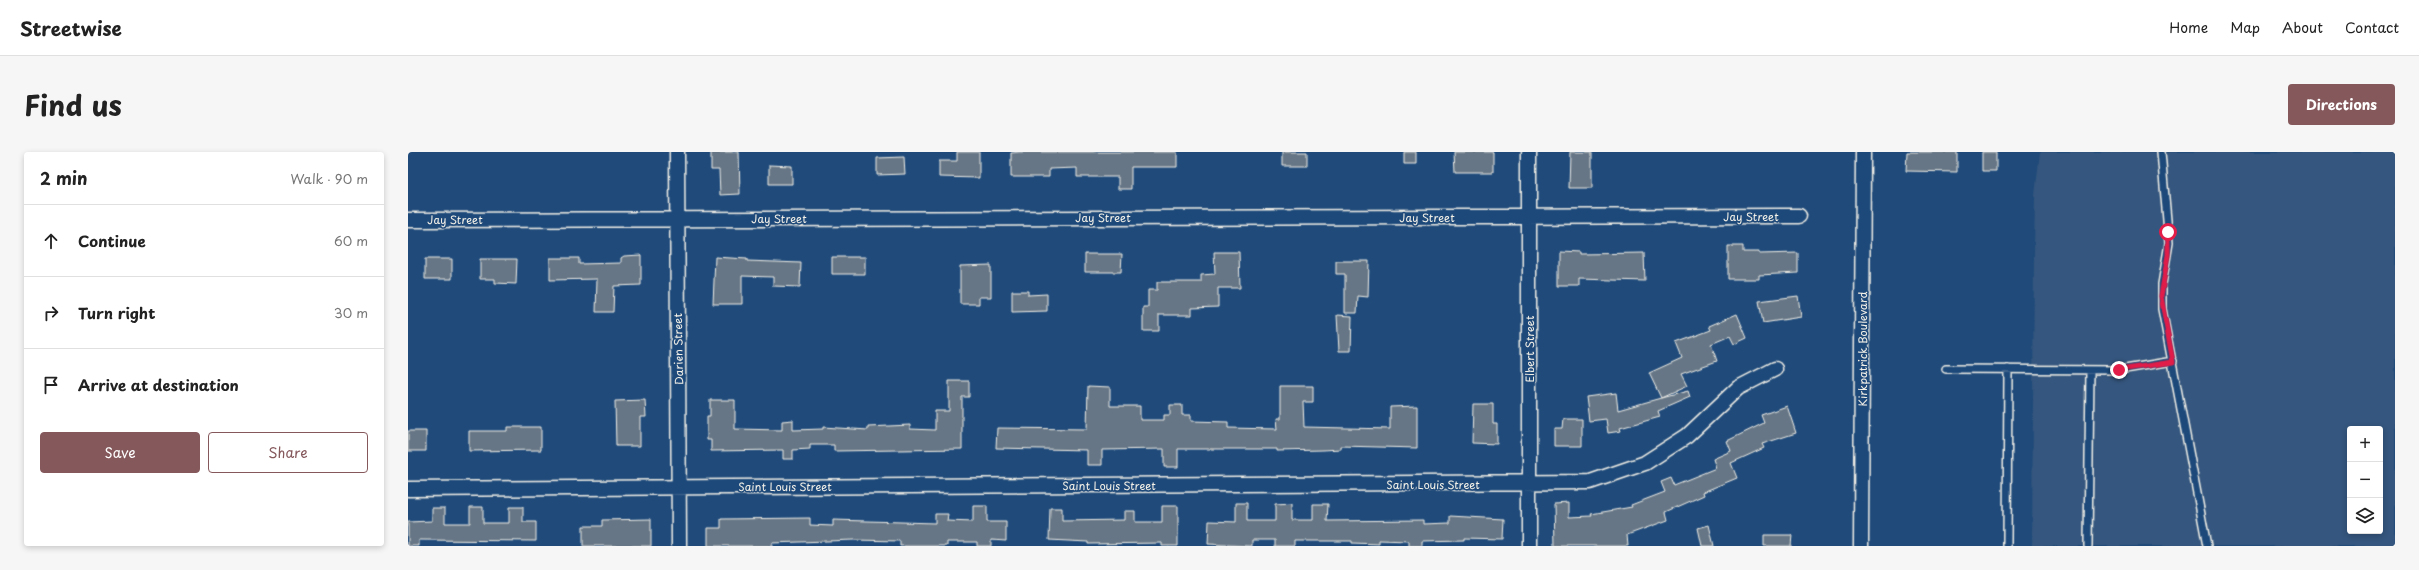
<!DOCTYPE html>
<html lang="en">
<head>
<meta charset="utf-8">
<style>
	:root { --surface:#fff; --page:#f6f6f6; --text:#222; --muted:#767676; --line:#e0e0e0; --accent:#85585c }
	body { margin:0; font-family:"Playpen Sans",sans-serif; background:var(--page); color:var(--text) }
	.controls { position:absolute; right:12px; bottom:12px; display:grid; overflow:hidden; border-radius:4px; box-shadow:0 2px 6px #0003 }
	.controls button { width:36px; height:36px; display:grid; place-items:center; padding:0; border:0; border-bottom:1px solid var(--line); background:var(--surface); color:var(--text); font:20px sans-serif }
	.stop { position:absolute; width:12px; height:12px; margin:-9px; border:3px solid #e11d48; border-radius:50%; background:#fff }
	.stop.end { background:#e11d48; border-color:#fff; box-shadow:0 1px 4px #0008 }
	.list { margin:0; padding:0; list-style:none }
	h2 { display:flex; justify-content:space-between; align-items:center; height:52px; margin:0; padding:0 16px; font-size:17px }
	h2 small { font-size:13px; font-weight:400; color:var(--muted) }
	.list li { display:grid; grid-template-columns:26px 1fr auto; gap:12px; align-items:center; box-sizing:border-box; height:72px; padding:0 16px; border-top:1px solid var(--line) }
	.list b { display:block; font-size:15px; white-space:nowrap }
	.list em { font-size:13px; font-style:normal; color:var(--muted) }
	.actions { display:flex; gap:8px; padding:12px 16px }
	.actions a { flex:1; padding:9px 0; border:1px solid var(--accent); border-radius:4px; text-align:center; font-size:14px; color:var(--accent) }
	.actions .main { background:var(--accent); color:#fff }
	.icon { flex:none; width:22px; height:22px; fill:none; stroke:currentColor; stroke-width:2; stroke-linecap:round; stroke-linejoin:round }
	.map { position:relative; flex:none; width:1987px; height:394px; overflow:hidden; border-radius:4px }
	header { display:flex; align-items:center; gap:24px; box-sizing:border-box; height:56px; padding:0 20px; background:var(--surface); border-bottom:1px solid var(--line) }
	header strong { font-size:19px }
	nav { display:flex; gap:22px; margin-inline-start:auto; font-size:14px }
	.intro { display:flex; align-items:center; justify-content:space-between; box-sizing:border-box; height:96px; padding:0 24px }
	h1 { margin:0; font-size:28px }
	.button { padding:10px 18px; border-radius:4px; background:var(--accent); color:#fff; font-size:14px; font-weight:700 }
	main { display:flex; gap:24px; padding:0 24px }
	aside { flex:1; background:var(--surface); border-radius:4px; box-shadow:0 2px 6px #0003 }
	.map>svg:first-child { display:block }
	.built { fill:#34577e; fill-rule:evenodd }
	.building { fill:#667686; stroke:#f4f1e8 }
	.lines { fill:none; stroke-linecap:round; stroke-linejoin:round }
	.lane-casing { stroke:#f4f1e8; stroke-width:10 }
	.street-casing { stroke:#f4f1e8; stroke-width:17 }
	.lane { stroke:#1f4a7a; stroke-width:7 }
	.street { stroke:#1f4a7a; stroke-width:14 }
	.route { stroke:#e11d48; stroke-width:5 }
	.labels { text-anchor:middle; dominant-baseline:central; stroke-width:3; stroke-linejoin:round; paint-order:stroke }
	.street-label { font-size:11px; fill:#f4f1e8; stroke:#1f4a7a }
</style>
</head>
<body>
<header>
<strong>Streetwise</strong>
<nav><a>Home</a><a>Map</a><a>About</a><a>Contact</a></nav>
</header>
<div class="intro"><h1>Find us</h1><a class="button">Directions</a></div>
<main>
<aside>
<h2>2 min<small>Walk · 90 m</small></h2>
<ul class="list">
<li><svg class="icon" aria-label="ahead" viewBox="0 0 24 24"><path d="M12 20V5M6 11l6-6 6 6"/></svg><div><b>Continue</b></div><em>60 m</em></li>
<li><svg class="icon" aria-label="right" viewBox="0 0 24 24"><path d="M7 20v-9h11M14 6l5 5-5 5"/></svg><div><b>Turn right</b></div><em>30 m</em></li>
<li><svg class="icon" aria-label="arrive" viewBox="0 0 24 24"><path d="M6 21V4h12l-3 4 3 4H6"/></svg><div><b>Arrive at destination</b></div></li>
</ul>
<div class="actions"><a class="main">Save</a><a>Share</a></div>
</aside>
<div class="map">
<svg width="1987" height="394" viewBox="0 0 1987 394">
	<rect width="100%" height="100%" fill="#1f4a7a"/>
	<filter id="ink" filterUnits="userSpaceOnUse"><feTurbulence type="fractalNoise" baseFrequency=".025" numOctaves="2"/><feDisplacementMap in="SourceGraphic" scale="8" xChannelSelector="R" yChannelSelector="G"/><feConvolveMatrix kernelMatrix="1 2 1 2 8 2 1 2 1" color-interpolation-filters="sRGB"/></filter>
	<g filter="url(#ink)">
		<!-- built -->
		<path class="built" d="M1632,0H1987V394H1624L1626,97L1627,43ZM1942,277H1972V379H1942Z"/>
		<!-- building -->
		<path class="building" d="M303,0H331L332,42L312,43L311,18H303Z
			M549,0H571V26L531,25V9H549Z
			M612,0H769V15H723V37H710V25H669V16L641,17V25H603V1Z
			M874,0H899V14H874Z
			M996,0H1008V12H996Z
			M1046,0H1085V20H1047Z
			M1162,0H1184V36H1161Z
			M1499,0H1549V20L1498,19Z
			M1574,0H1588V19H1574Z
			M496,5L497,22L469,23V6Z
			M361,13L384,14V32H361Z
			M1320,94H1335V100H1351V102L1390,101V121L1351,123V127H1320Z
			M1151,99L1171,100V102L1236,101L1237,129L1171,127V134H1151Z
			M806,100H831L832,136H810V155L784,156V163H751V179H735V155H740V138H749V130H793V123L807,122Z
			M677,102H714L713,120H677Z
			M233,103V133L206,134L205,160H188L189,127L142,128V106H171V112L213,111V106L216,104Z
			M307,105L339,107V109L393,111L392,135L365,134V125L334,124V152H305Z
			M424,105H457V122H424Z
			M17,107H44V127H17Z
			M72,107H109L108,132L87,131V127H72Z
			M928,109H961L960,145L950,144L949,161H937V122H928Z
			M583,113V145H571V152H552V114Z
			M604,139H620V143L639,142V159L604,160Z
			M1390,144L1393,165L1355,171L1351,149Z
			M1329,162L1339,186L1326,192L1322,184L1303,192L1309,209L1273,222L1279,234L1253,246L1280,239L1282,245L1250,259L1252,265L1212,276L1213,279L1200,281L1198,267L1181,269L1178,245L1208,241L1210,258L1253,246L1241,221L1274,206L1268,191L1303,178L1301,174Z
			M929,163L944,164L943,199H931Z
			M541,229H561V245H554V297L426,299V293H402V297L385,298V307H375V298L303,299V288H299V264H302V248H327V277L374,278V269L385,268V278L415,277V275L460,278V275L502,273V277L527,278V259H541Z
			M680,234L702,235V254H732V268H756V263H762V253H774V263H783V269L820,270V276L869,277L868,267H872V234H905V250H895L896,275L982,277V255L1009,254V296L933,294V297L915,298L869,299V297H770V315H756V297L694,298V313H679V298L588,296L589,276L679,277Z
			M237,248L238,265H232V294H208L207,249Z
			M1065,252H1085V272H1089V292L1064,291Z
			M1379,254L1388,281L1354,292L1356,296L1323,311L1329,326L1295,340L1296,343L1258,360L1260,368L1219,383L1220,394H1147L1146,352L1161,351V365L1184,364L1183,362L1224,355L1223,353L1257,340L1253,330L1263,326L1266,333L1308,316L1305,307L1323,299L1319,289L1356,271L1353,263Z
			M1155,267H1174V294H1146V277H1154Z
			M99,275H133V298L61,299V279H99Z
			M0,279H18V299H0Z
			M828,351H839V369H867V352L884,351V368H905V352H920L919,369L1015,368V372L1042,371V364L1095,367L1094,387L1056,386V388L1014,389V394H1001V389L971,388V392L944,391V389H887V394H867V388H844V394L800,392L801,369L828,370Z
			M565,354H579V370H598V389L583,388V394H569V390H539V394H492V389L446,388L364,391V394H300V376H313V367L402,366V373L425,374V368L527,371V362H540L539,369L565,370Z
			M754,354H770V394H754V391L680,392V390L641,388L642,356H654V369L716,368V359H727V370H754Z
			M62,355H75V371H101V355H115V370H128V389L11,388V394H0V370L24,369V356H37V371H62Z
			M243,367V394H175V374H194V368Z
			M1301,373L1306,394H1294L1290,376Z
			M1356,383H1384L1383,394H1356Z"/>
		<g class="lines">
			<defs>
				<path id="lane" d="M1753,0L1761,91L1754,132V157L1799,394
					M1538,217L1711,218L1765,209
					M1599,394L1600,217
					M1680,394L1682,218"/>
				<path id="street" d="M269,0L271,394
					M1121,0V394
					M0,68L1391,64
					M0,337L1182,330L1237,311L1279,284L1330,236L1367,217
					M1453,394L1455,0"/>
			</defs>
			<!-- lane casing -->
			<use href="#lane" class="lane-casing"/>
			<!-- street casing -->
			<use href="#street" class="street-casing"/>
			<!-- lane -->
			<use href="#lane" class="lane"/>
			<!-- street -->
			<use href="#street" class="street"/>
		</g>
	</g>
	<g class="lines" filter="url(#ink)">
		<!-- route -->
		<path class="route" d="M1711,218L1765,210L1753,144L1760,103V80"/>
	</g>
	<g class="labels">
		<!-- street labels -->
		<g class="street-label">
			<text x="1343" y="64">Jay Street</text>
			<text x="695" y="65">Jay Street</text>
			<text x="1019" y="65">Jay Street</text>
			<text x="371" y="66">Jay Street</text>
			<text x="47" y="67">Jay Street</text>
			<text transform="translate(270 197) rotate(-91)">Darien Street</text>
			<text transform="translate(1121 197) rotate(-90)">Elbert Street</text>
			<text transform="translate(1454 197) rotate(-90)">Kirkpatrick Boulevard</text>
			<text x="1025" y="332">Saint Louis Street</text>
			<text x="701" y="333">Saint Louis Street</text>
			<text x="377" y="334">Saint Louis Street</text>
		</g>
	</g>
</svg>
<div class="controls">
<button>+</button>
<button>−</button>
<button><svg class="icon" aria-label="layers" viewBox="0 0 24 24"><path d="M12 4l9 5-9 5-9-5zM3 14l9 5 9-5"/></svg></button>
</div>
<div class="stop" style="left:1760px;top:80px"></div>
<div class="stop end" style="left:1711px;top:218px"></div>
</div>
</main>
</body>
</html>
